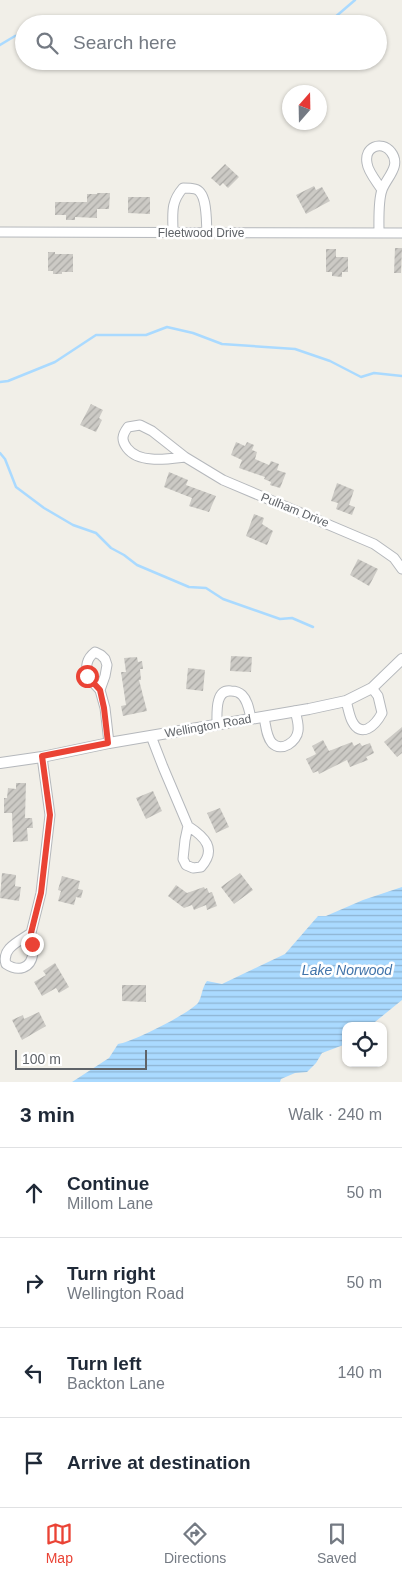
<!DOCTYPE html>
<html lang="en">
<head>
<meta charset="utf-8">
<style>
	:root { --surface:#fff; --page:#f2f2f3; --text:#1f2937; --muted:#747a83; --line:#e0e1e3; --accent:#ea4335 }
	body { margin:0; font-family:Helvetica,sans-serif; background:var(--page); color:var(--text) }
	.controls { position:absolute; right:15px; bottom:15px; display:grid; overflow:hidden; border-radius:10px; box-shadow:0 1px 4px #0004 }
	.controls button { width:45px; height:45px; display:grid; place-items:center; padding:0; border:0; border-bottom:1px solid var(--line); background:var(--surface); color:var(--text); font:25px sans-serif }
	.compass { position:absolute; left:282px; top:85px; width:45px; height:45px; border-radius:50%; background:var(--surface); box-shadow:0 1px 4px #0004; rotate:20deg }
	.scale { position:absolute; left:15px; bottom:12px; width:132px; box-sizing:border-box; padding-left:5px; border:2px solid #5f6368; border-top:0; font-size:14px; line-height:18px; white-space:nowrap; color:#5f6368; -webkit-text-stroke:4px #fff; paint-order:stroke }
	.stop { position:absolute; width:15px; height:15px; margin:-11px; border:4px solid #ea4335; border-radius:50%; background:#fff }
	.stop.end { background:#ea4335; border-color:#fff; box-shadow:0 1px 5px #0008 }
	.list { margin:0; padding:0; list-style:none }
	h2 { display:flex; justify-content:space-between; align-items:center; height:65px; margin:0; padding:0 20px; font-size:21px }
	h2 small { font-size:16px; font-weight:400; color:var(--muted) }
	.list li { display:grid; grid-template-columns:32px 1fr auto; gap:15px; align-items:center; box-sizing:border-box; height:90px; padding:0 20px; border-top:1px solid var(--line) }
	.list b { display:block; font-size:19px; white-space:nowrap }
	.list p { margin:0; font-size:16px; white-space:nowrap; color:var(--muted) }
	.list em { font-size:16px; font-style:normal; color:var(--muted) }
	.icon { flex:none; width:28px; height:28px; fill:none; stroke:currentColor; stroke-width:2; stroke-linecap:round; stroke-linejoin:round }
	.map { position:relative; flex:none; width:402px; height:1082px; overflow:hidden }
	.search { position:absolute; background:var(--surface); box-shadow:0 1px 4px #0004; left:15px; right:15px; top:15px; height:55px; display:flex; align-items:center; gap:12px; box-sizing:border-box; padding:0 18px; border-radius:28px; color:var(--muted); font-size:19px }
	.sheet { height:425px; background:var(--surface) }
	nav { display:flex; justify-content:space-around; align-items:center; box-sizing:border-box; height:70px; border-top:1px solid var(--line); background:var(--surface); font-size:14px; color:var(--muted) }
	nav a { display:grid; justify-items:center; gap:2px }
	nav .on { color:var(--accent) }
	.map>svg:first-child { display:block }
	.water { fill:url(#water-rules) }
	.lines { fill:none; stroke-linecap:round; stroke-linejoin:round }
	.stream { stroke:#aadaff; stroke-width:2.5 }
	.building { fill:url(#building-hatch) }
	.minor-casing { stroke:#b5b8bc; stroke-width:11 }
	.tertiary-casing { stroke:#b5b8bc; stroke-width:12 }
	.minor { stroke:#fff; stroke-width:9 }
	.tertiary { stroke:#fff; stroke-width:10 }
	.route { stroke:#ea4335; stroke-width:6 }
	.labels { text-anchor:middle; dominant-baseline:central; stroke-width:5; stroke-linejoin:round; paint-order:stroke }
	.street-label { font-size:12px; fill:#5f6368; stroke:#fff }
	.water-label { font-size:14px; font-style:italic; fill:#4174aa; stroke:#fff }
</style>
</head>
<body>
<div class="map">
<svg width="402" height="1082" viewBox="0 0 402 1082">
	<defs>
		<pattern id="water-rules" width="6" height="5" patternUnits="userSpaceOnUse" patternTransform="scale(1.25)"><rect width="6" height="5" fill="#aadaff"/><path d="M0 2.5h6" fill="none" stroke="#8eb4d2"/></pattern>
		<pattern id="building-hatch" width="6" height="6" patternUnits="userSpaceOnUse" patternTransform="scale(1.25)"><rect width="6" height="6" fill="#cccac5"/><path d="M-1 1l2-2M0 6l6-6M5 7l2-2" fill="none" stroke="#a9a8a4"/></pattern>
	</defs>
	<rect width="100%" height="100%" fill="#f1efe8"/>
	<!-- water -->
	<path class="water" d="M402,887V1000L370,1026H346V1044L322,1053L316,1063L307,1072L295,1073L281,1079L280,1082H72L109,1058L118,1044C133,1042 188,1014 198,1003C202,997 202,987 207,981L222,984L285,954L318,916H326L363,900Z"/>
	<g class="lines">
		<!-- stream -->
		<path class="stream" d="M183,24L185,22L222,21L227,24
			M327,24L355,0
			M0,45L15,36L24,35
			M0,382L8,381L55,362L96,335H146L167,327L193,333L222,344L295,349L330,361L361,377L374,373L402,376
			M0,453L5,459L16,487L44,508L73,525L96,533L111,548L124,555L137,565L189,587L206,588L223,599L280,619L292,618L313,627"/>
	</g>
	<!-- building -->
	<path class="building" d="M225,164L239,177L228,188L223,183L220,186L211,178Z
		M314,186L316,190L322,187L330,201L306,214L296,195Z
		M97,193H110L109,209H97V218L75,217V220H66V215H55V202H87V194H97Z
		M128,197H150V214L128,213Z
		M395,248H402L401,273H394Z
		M326,249H336V257H348V272H342V277L332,276V272H326Z
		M48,252H55V254H73V272H62V274H53V271H48Z
		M91,404L103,410L99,418L102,420L96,432L80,425Z
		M236,442L245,446L247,442L254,445L252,450L257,452L255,459L269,465L271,461L279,464L277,470L286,473L280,488L270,485L271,482L264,479L265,477L239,468L242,460L231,455Z
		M169,472L188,480L186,485L216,496L209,512L189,506L192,498L164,487Z
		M337,483L354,490L349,505L355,507L352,515L336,509L338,503L331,501Z
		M254,514L264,518L262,524L273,531L267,545L246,536Z
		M358,559L378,569L369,586L350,575Z
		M231,656L252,657L251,672L230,671Z
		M137,657L138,662L142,661L143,669H140L141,680H139L147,711L123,716L121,706L126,705L121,672H126L124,658Z
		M188,668L205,670L203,691L186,689Z
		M402,727V753L397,757L384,742Z
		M323,740L329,751L352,742L354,746L360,743L362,746L370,743L374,753L366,757L368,760L350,767L347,760L319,774L318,771L313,773L306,759L316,754L312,746Z
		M16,783H26L25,818H32L33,828H27L28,841L13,842L12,813H4V798H7L8,788L16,789Z
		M153,791L162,811L146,819L136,798Z
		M220,808L229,827L216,833L207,813Z
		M2,873L16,875L15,886L21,887L19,901L0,898Z
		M240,873L253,890L234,904L221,887Z
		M62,876L80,881L78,889L83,890L81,898L76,897L74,905L58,901L61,891L58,890Z
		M176,885L187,893L204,887L205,889L207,888L209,893L212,892L217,906L207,910L206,905L194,910L192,905L184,908L168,896Z
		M55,963L69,987L59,993L56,988L42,996L34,982L46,975L43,971Z
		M122,985H146V1002L122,1001Z
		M39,1012L46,1026L22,1040L12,1020L23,1015L24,1019Z"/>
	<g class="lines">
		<defs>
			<path id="minor" d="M0,232L402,233
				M173,233C173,214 170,203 183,188C186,188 191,188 195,189C208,192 206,222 207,233
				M379,233C379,221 378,201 382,190C386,178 402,166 391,152C381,140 364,147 367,163C368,172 377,182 382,190
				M185,457C168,459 139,464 127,448C121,440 122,435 128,427L140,425L152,431L185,457L223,480L374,544L394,558L402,569
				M100,690L87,676C86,666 86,659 95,652L101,655L105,659L107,665L105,676L100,690L105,708L109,743
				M346,701C348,707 349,715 352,721C361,739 375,726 382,713L378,696L372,688
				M264,717C266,726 266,736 272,743C282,753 297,741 298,731C299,724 297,718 295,711
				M217,724C217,713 215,689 231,691C235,691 239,692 242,695C248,701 249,710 251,718
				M151,736L163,767L188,826L185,840L183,859L186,865L193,868L201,867C217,849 205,837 188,826
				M31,933C32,939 34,947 33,953C31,969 18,972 6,964C1,948 20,941 31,933L41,893L50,815L42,757"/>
			<path id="tertiary" d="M0,763L42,757L109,743L309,709L346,701L372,688L402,659"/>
		</defs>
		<!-- minor casing -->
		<use href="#minor" class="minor-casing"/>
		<!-- tertiary casing -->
		<use href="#tertiary" class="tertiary-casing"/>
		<!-- minor -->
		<use href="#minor" class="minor"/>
		<!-- tertiary -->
		<use href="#tertiary" class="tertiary"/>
	</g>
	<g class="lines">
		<!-- route -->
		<path class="route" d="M32,944L31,933L41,893L50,815L42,756L108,743L104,708L100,690L87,676"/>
	</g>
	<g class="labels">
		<!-- street labels -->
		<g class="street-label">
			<text x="201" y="233">Fleetwood Drive</text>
			<text transform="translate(295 510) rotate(22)">Pulham Drive</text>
			<text transform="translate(208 726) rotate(-10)">Wellington Road</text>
		</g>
		<!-- water labels -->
		<g class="water-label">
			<text x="347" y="970">Lake Norwood</text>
		</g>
	</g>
</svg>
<div class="controls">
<button><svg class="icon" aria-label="locate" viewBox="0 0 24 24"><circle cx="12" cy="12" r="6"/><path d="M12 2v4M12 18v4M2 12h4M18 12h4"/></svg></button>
</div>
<svg class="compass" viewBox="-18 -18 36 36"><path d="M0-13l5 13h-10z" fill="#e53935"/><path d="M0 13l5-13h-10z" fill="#747a83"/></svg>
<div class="scale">100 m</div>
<div class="stop" style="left:87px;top:676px"></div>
<div class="stop end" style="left:32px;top:944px"></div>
<div class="search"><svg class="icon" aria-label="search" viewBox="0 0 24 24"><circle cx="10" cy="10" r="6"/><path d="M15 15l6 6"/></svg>Search here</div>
</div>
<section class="sheet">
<h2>3 min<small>Walk · 240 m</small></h2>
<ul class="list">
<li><svg class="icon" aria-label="ahead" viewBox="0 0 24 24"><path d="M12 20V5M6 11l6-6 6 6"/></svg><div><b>Continue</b><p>Millom Lane</p></div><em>50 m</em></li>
<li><svg class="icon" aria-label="right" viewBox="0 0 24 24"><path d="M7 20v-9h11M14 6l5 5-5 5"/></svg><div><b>Turn right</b><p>Wellington Road</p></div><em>50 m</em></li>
<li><svg class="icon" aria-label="left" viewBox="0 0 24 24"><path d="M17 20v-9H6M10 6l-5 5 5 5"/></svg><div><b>Turn left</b><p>Backton Lane</p></div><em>140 m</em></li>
<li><svg class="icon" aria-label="arrive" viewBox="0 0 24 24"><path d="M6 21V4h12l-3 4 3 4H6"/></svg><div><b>Arrive at destination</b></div></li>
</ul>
</section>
<nav>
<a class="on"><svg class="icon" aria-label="map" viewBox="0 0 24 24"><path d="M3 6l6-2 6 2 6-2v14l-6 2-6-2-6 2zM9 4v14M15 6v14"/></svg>Map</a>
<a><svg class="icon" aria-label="directions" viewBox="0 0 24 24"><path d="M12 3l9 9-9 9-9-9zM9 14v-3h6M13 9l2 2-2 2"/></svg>Directions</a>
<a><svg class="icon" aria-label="saved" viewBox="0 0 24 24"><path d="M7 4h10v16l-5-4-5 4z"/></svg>Saved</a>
</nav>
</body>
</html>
